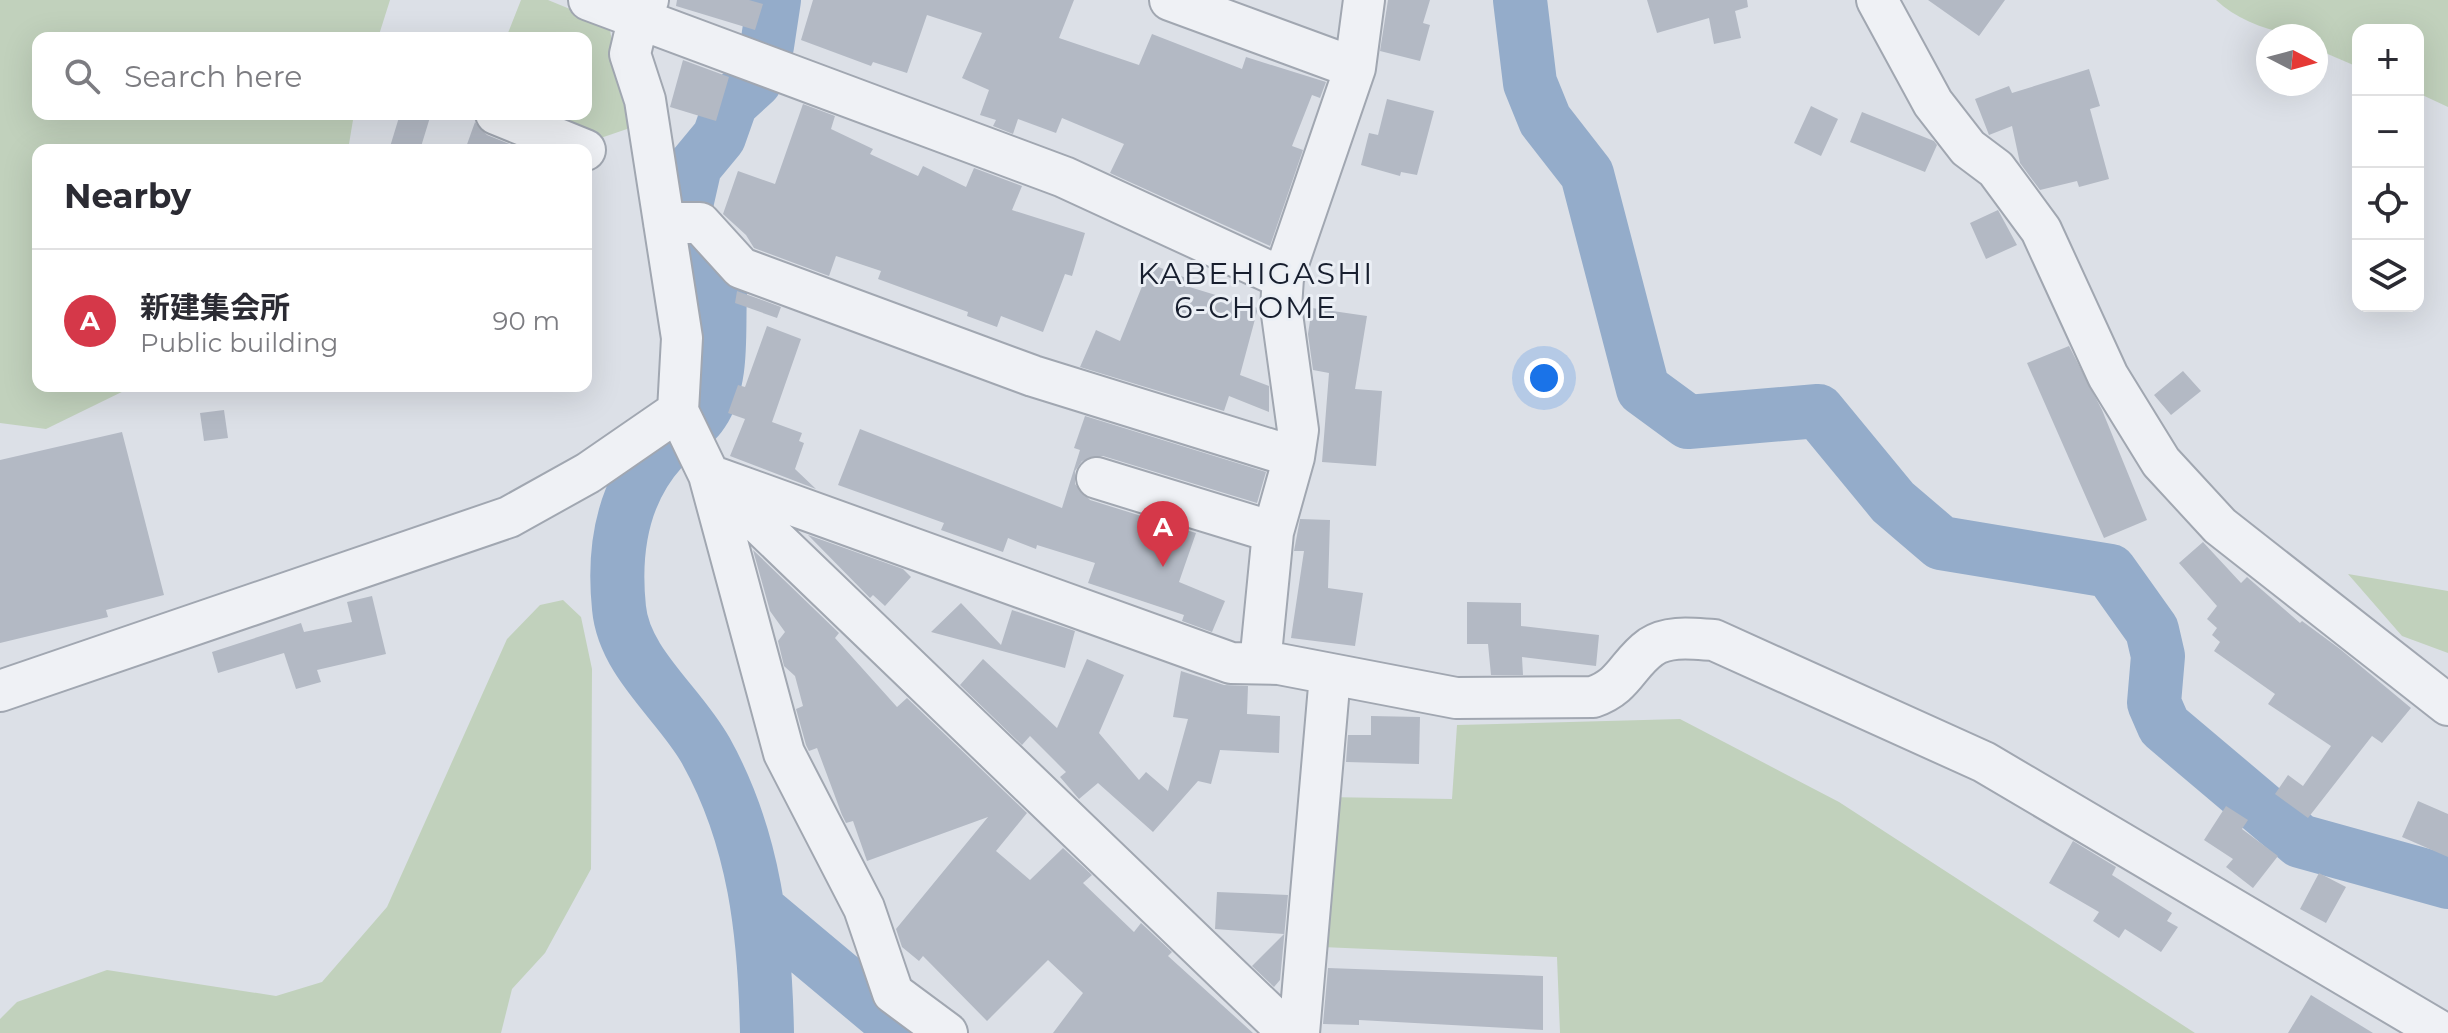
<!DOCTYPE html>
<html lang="en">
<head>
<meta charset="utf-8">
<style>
	:root { --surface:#fff; --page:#f7f7f7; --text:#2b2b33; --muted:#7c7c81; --line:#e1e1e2; --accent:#d53849 }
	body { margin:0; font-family:Montserrat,"Noto Sans JP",sans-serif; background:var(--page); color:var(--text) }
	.controls { position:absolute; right:24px; top:24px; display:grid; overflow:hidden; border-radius:16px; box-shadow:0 8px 32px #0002 }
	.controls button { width:72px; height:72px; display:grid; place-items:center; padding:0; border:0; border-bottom:2px solid var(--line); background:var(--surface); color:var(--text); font:40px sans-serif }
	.compass { position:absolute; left:2256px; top:24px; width:72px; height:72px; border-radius:50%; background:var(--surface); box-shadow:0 8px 32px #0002; rotate:96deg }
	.you { position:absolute; left:1544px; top:378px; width:28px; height:28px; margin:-20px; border:6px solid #fff; border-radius:50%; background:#1a73e8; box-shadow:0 0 0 12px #1a73e833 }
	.badge { display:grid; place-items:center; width:52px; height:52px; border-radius:50%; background:var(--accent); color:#fff; font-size:26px; font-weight:700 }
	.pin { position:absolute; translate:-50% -66px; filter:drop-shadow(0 2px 4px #0008) }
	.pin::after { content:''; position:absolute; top:42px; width:28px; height:24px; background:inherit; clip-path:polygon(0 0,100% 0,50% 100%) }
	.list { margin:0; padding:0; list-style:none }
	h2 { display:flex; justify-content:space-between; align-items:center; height:104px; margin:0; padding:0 32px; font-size:34px }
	h2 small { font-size:26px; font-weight:400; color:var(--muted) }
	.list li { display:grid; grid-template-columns:52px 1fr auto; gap:24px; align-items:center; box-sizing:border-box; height:144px; padding:0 32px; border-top:2px solid var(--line) }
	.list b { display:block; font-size:30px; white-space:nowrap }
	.list p { margin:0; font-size:26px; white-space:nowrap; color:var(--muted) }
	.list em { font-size:26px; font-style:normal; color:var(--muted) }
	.icon { flex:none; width:44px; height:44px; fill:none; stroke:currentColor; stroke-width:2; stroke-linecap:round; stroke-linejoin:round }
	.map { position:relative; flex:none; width:2448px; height:1033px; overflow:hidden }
	.search { position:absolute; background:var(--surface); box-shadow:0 8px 32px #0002; left:32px; top:32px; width:560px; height:88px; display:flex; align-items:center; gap:20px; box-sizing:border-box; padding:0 28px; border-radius:16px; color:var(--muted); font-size:30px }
	.panel { position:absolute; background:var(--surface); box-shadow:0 8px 32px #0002; left:32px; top:144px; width:560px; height:248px; border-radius:16px }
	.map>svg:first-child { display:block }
	.green { fill:#c1d1bc }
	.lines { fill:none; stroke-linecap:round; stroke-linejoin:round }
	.river { stroke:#94acca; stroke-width:54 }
	.building { fill:#b3b9c4 }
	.minor-casing { stroke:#a1a7b1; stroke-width:44 }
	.minor { stroke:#eff1f5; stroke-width:40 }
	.labels { text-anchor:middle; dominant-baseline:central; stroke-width:6; stroke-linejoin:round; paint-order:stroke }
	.neighbourhood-label { font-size:30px; letter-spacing:2px; fill:#171e2e; stroke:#ebeff5 }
</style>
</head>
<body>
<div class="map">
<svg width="2448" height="1033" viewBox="0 0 2448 1033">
	<rect width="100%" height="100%" fill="#dce0e7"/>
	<!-- green -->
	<path class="green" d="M0,0H390L378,38H38V114H354L348,150H38V386H134L46,429L0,423Z
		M521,0H548L609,25L626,116H636L627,129L589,142L517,114H586V38H506Z
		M2216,0H2448V107L2418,93V30H2358V67L2316,49V36C2282,36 2241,24 2216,0Z
		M2348,574L2448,591V653L2402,636Z
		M563,600L581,617L592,669L591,869L545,953L512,989L501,1033H0V1019L17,1002L107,970L276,996L322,982L387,907L507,639L540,605Z
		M1680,719L1839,802L2195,1033H1560L1557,957L1322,947L1323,797L1452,799L1457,725Z"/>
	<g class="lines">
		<!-- river -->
		<path class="river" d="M1520,0L1530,83L1545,120L1587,174L1643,389L1688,422L1818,411L1893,502L1941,543L2110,571L2152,630L2158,656L2154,703L2164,726L2300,841L2448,882
			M759,910L906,1033
			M767,1033C765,934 755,839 706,751C680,704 624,663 619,608C613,550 622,493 662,449C674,437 693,427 702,413C724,380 718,332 720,294L716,282L684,237L687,201L695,166L719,137L731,103L755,81L767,46L774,0"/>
	</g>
	<!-- building -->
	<path class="building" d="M677,0H749L763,4L755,30L676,6Z
		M813,0H1074L1059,38L1139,65L1152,34L1242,69L1246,57L1326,82L1320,98L1312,95L1292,146L1303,150L1270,246L1110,173L1124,144L1062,118L1056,133L1018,119L1013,134L993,126L996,120L980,115L989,90L962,78L982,33L927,15L907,73L873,62L871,66L801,40Z
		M1388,0H1430L1423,23L1430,25L1420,61L1380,51Z
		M1647,0H1747L1748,7L1735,11L1741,38L1714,44L1709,18L1657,33Z
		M1928,0H2005L1979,36Z
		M683,60L729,77L716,121L670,107Z
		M2089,69L2100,106L2090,109L2109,179L2079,187L2077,181L2040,190L2020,163L2012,126L1989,135L1975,99L2009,86L2012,93Z
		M1387,99L1434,111L1417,175L1401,172L1400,176L1361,165L1369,133L1378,135Z
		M803,104L835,116L831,129L873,149L870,154L918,176L923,166L966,187L974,168L1022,186L1012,210L1085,233L1072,276L1065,274L1043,332L1001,316L997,327L967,316L968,312L878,279L881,271L836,256L829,276L754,248L746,235L723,214L738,171L775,184Z
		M1811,106L1838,119L1821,156L1794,143Z
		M1862,112L1934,141L1937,145L1925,172L1850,142Z
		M400,114H431L420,150H389Z
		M475,122L487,135L524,150H465Z
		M1998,210L2017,245L1986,259L1970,223Z
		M1151,264L1186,278L1183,285L1258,308L1240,375L1269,386V412L1229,396L1224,411L1080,367L1096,330L1120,341Z
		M737,291L781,307L777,318L735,303Z
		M1312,308L1367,316L1355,389L1382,391L1376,466L1322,462L1329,373L1313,370L1308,334Z
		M767,326L801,339L772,422L802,433L799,441L804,443L795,469L816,489L730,456L745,419L728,413L738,385L745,387Z
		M2069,346L2102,410L2147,520L2104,538L2027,363Z
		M2183,371L2201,391L2171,415L2154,395Z
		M224,410L228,438L204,441L200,413Z
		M1085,416L1266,472L1257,503L1103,456L1082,461L1075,471V484L1090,500L1196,533L1179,582L1225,601L1212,632L1182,621L1184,615L1088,583L1095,563L1037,545L1036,549L1008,538L1003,552L941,530L944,523L838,485L860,429L1062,508L1080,450L1074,448Z
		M122,432L164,595L106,610L108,617L0,643V460Z
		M1300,519L1330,520L1328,588L1363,593L1355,646L1291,638L1304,551H1294Z
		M808,535L903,569L911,577L885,606L873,595L870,598Z
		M2203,542L2241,583L2247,577L2300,623L2302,621L2340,649L2411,708L2382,743L2372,736L2308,818L2275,794L2288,775L2303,786L2331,746L2268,704L2275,694L2214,651L2220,642L2212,635L2217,628L2207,619L2217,606L2179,563Z
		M753,550L839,633L835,638L897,707L907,698L1027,813L996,851L1030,880L1063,848L1092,875L1083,883L1134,932L1141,923L1172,952L1168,956L1253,1033H1053L1083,993L1048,960L987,1021L923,956L919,961L902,947L896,929L988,817L867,861L853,821L846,823L842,815L817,748L809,751L806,745L796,709L803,706L795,676L784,666L778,641L785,632L770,611Z
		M372,596L386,654L317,670L321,682L296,689L284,653L218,673L212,652L301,623L304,632L352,622L347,602Z
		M1467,602L1521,603V626L1599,635L1596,666L1522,657L1523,675H1491L1488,644H1467Z
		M961,603L1001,645L1012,610L1075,631L1065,668L931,632Z
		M983,659L1057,728L1087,659L1124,675L1099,733L1139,780L1146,772L1168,791L1188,719L1173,717L1181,671L1224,685L1248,686L1247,714L1280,716L1279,753L1220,750L1211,784L1198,781L1153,832L1098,783L1079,799L1060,777L1066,772L1030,736L1022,745L960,685Z
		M1371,716L1420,717L1419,764L1346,762L1348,735H1371Z
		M2418,801L2448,814V857L2402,837Z
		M2226,806L2248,820L2242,829L2278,856L2253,888L2226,867L2233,859L2204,840Z
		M2073,841L2116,867L2112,875L2172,913L2167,921L2178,927L2161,952L2125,929L2119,938L2093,921L2099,912L2049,883Z
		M2319,873L2346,887L2326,923L2300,909Z
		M1217,892L1288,895L1280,980L1274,987L1252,966L1284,934L1215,929Z
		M1328,968L1543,976V1030L1359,1020V1025L1323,1024Z
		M2311,995L2373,1033H2288Z"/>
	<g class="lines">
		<defs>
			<path id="minor" d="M589,0L1064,177L1283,278
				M648,0L638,20L630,54L645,100L682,338L678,411L709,475L784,753L864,908L893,993L947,1033
				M1170,0L1355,68
				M1877,0L1933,103L1968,148L1996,169L2041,230L2108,376L2161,462L2220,526L2448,705
				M496,114L585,150
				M664,223H700L741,268L1033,376L1294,457
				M709,475L1231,663L1279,664L1456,698L1593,697C1625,686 1627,664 1651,647C1669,635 1694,639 1714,640L1984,762L2443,1033
				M1097,478L1273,532
				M720,486L1289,1033
				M1266,663L1261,654L1273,532L1294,457L1298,430L1281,307L1283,278L1355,68L1364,0
				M0,691L509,517L588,473L678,411
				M1299,1033L1330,675"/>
		</defs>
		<!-- minor casing -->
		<use href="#minor" class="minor-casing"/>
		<!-- minor -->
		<use href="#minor" class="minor"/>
	</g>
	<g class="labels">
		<!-- neighbourhood labels -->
		<g class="neighbourhood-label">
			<text x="1256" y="273">KABEHIGASHI<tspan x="1256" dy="34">6-CHOME</tspan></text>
		</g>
	</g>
</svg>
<div class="controls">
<button>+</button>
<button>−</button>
<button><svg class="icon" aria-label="locate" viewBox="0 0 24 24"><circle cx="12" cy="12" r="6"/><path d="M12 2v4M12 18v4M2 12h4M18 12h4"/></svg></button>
<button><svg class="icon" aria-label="layers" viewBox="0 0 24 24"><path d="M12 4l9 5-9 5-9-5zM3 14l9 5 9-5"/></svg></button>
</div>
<svg class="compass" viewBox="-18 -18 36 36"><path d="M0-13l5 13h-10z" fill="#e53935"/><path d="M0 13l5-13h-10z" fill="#7c7c81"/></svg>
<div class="you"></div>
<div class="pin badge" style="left:1163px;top:567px">A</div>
<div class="search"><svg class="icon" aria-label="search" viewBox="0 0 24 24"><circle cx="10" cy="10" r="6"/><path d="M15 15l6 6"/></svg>Search here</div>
<section class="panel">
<h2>Nearby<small></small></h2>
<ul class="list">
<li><span class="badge">A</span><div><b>新建集会所</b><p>Public building</p></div><em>90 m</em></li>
</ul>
</section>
</div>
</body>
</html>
